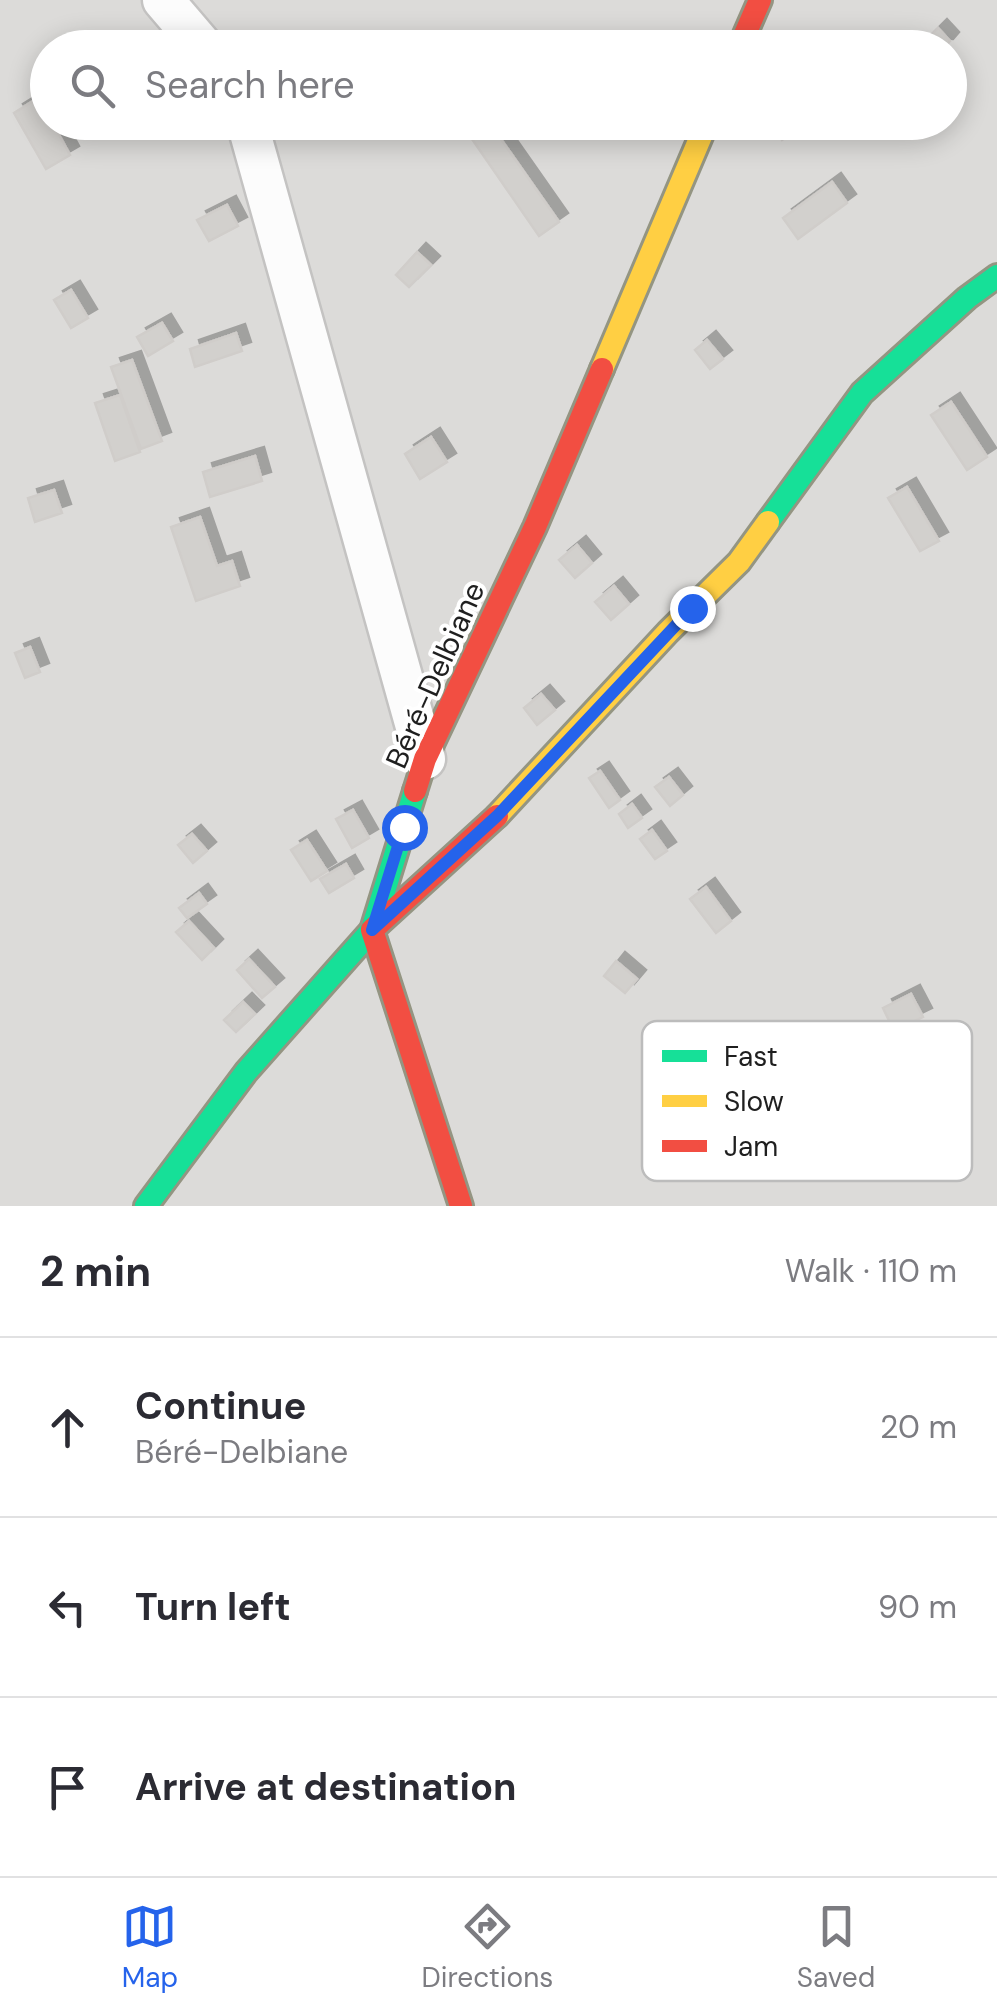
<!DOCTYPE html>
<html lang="en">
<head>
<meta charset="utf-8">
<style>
	:root { --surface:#fff; --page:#f2f2f3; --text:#2b2b33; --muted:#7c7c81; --line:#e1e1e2; --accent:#2563eb }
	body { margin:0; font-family:"DM Sans",sans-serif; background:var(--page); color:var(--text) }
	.stop { position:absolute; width:30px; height:30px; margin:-22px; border:8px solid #2563eb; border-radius:50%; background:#fff }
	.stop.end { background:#2563eb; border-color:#fff; box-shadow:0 2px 10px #0008 }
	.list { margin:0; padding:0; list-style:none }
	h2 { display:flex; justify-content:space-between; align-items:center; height:130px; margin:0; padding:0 40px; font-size:42px }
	h2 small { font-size:32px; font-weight:400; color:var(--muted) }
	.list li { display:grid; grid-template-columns:65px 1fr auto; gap:30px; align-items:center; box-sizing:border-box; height:180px; padding:0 40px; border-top:2px solid var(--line) }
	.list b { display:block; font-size:38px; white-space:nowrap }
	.list p { margin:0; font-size:32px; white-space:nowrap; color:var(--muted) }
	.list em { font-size:32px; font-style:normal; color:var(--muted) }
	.icon { flex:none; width:55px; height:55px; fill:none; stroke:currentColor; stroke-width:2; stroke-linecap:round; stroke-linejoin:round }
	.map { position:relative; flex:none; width:997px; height:1206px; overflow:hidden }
	.search { position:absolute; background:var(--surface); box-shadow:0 5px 25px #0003; left:30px; right:30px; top:30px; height:110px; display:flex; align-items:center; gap:25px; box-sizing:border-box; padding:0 35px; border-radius:55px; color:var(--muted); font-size:38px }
	.sheet { height:670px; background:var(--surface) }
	nav { display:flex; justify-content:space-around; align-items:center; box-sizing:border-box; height:140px; border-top:2px solid var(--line); background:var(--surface); font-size:28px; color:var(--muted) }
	nav a { display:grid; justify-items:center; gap:5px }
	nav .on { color:var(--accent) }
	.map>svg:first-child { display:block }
	.residential { fill:#dcdbd9; fill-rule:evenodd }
	.building { fill:#d2d0cd; stroke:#d0cdca; stroke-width:2.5; filter:url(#shadow) }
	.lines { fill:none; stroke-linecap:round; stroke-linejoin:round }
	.street-casing { stroke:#c4c3c2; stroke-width:45 }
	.fast-casing { stroke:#949582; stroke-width:28 }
	.slow-casing { stroke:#949582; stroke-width:28 }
	.jam-casing { stroke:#949582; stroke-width:28 }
	.street { stroke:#fcfcfc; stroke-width:40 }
	.fast { stroke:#16e098; stroke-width:22 }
	.slow { stroke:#ffcf43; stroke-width:22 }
	.jam { stroke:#f24e42; stroke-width:22 }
	.route { stroke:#2563eb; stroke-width:12 }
	.labels { text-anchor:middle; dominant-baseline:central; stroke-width:8; stroke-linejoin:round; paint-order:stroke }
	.street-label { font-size:30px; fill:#1f1f1f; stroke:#fff }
	.key { fill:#fff; stroke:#bcbcbc; stroke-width:2.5 }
	.key-label { font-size:28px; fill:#1f1f1f }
</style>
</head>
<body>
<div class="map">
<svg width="997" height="1206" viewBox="0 0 997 1206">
	<defs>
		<filter id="shadow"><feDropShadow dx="9" dy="-9" stdDeviation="0" flood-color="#0004"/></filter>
	</defs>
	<rect width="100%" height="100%" fill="#edebe8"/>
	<!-- residential -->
	<path class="residential" d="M0,0H997V1206H0ZM48,48H950V122H48Z"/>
	<!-- building -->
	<path class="building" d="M938,28L950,41L944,48L919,47Z
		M38,98L48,115V122H52L70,155L46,169L14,113Z
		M770,122H800L802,126L782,140Z
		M491,125L559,222L539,236L472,139Z
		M832,182L847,203L798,239L783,218Z
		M227,205L238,226L209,241L197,220Z
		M417,252L431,265L409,287L396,275Z
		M71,290L88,318L71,328L54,300Z
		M162,323L173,341L148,356L137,337Z
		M236,333L242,351L195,367L190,349Z
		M707,340L723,359L710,369L695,350Z
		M132,360L162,441L141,449L111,367Z
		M120,395L140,452L115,461L95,403Z
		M951,402L987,457L967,470L931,415Z
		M431,437L447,462L420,479L405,454Z
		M255,456L262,481L210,497L203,472Z
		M907,487L939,541L920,551L888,498Z
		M54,490L62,513L35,522L28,498Z
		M200,517L217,566L232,561L240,586L196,601L171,527Z
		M577,545L592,563L575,578L559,560Z
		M614,586L629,604L611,620L595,602Z
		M30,647L40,672L25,678L15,653Z
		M541,694L555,710L537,725L524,708Z
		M600,771L620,800L609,808L589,778Z
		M669,777L683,795L670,806L655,787Z
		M632,804L642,818L628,828L619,814Z
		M353,810L369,838L352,848L336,819Z
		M652,830L667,851L655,859L640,839Z
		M192,834L207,851L193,863L178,845Z
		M307,840L327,871L311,881L291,850Z
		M346,864L354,878L329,893L320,879Z
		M706,887L731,921L716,933L690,899Z
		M199,893L207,904L187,918L179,908Z
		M189,921L214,948L202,960L176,932Z
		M249,959L275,987L262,998L237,970Z
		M616,961L637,979L625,993L604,976Z
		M911,994L923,1017L894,1031L883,1008Z
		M243,1002L255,1014L236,1032L224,1020Z"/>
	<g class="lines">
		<defs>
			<path id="street" d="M163,0L204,48
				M247,122L425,759"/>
			<path id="fast" d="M768,522L862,393L967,298L997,276
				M146,1206L246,1072L372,930L415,791"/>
			<path id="slow" d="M602,369L707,122
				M497,816L668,632L739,562L768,522"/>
			<path id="jam" d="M739,48L760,0
				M415,791L425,759L535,527L602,369
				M461,1206L372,930L497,816"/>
		</defs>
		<!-- street casing -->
		<use href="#street" class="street-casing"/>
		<!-- fast casing -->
		<use href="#fast" class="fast-casing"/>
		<!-- slow casing -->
		<use href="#slow" class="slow-casing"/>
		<!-- jam casing -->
		<use href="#jam" class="jam-casing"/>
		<!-- street -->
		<use href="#street" class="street"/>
		<!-- fast -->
		<use href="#fast" class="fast"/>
		<!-- slow -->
		<use href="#slow" class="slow"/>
		<!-- jam -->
		<use href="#jam" class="jam"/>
	</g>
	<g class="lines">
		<!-- route -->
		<path class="route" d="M404,827L372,930L497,816L692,608"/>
	</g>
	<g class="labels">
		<!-- street labels -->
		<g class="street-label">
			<text transform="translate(435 675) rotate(-66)">Béré-Delbiane</text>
		</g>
	</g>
	<!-- legend -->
	<rect x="642" y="1021" width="330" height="160" rx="15" class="key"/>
	<rect x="662" y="1050" width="45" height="12" fill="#16e098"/>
	<rect x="662" y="1095" width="45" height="12" fill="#ffcf43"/>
	<rect x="662" y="1140" width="45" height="12" fill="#f24e42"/>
	<g class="key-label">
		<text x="724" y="1066">Fast</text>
		<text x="724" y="1111">Slow</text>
		<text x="724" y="1156">Jam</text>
	</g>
</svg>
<div class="stop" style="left:404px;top:827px"></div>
<div class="stop end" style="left:692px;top:608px"></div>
<div class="search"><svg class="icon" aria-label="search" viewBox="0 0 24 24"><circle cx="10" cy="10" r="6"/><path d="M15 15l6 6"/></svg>Search here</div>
</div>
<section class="sheet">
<h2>2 min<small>Walk · 110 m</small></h2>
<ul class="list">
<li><svg class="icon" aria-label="ahead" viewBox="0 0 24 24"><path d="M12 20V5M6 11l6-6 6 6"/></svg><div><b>Continue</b><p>Béré-Delbiane</p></div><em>20 m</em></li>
<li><svg class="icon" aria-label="left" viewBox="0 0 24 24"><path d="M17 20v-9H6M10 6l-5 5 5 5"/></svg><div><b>Turn left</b></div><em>90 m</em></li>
<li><svg class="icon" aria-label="arrive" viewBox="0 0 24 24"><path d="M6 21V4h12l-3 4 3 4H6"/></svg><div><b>Arrive at destination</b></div></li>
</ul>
</section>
<nav>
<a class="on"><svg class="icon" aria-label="map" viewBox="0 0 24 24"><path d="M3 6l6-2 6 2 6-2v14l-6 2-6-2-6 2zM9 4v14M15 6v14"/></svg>Map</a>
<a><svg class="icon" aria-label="directions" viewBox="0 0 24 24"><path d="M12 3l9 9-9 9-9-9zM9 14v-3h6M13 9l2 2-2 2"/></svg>Directions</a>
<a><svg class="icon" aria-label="saved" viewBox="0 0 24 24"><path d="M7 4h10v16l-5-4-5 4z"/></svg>Saved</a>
</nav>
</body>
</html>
